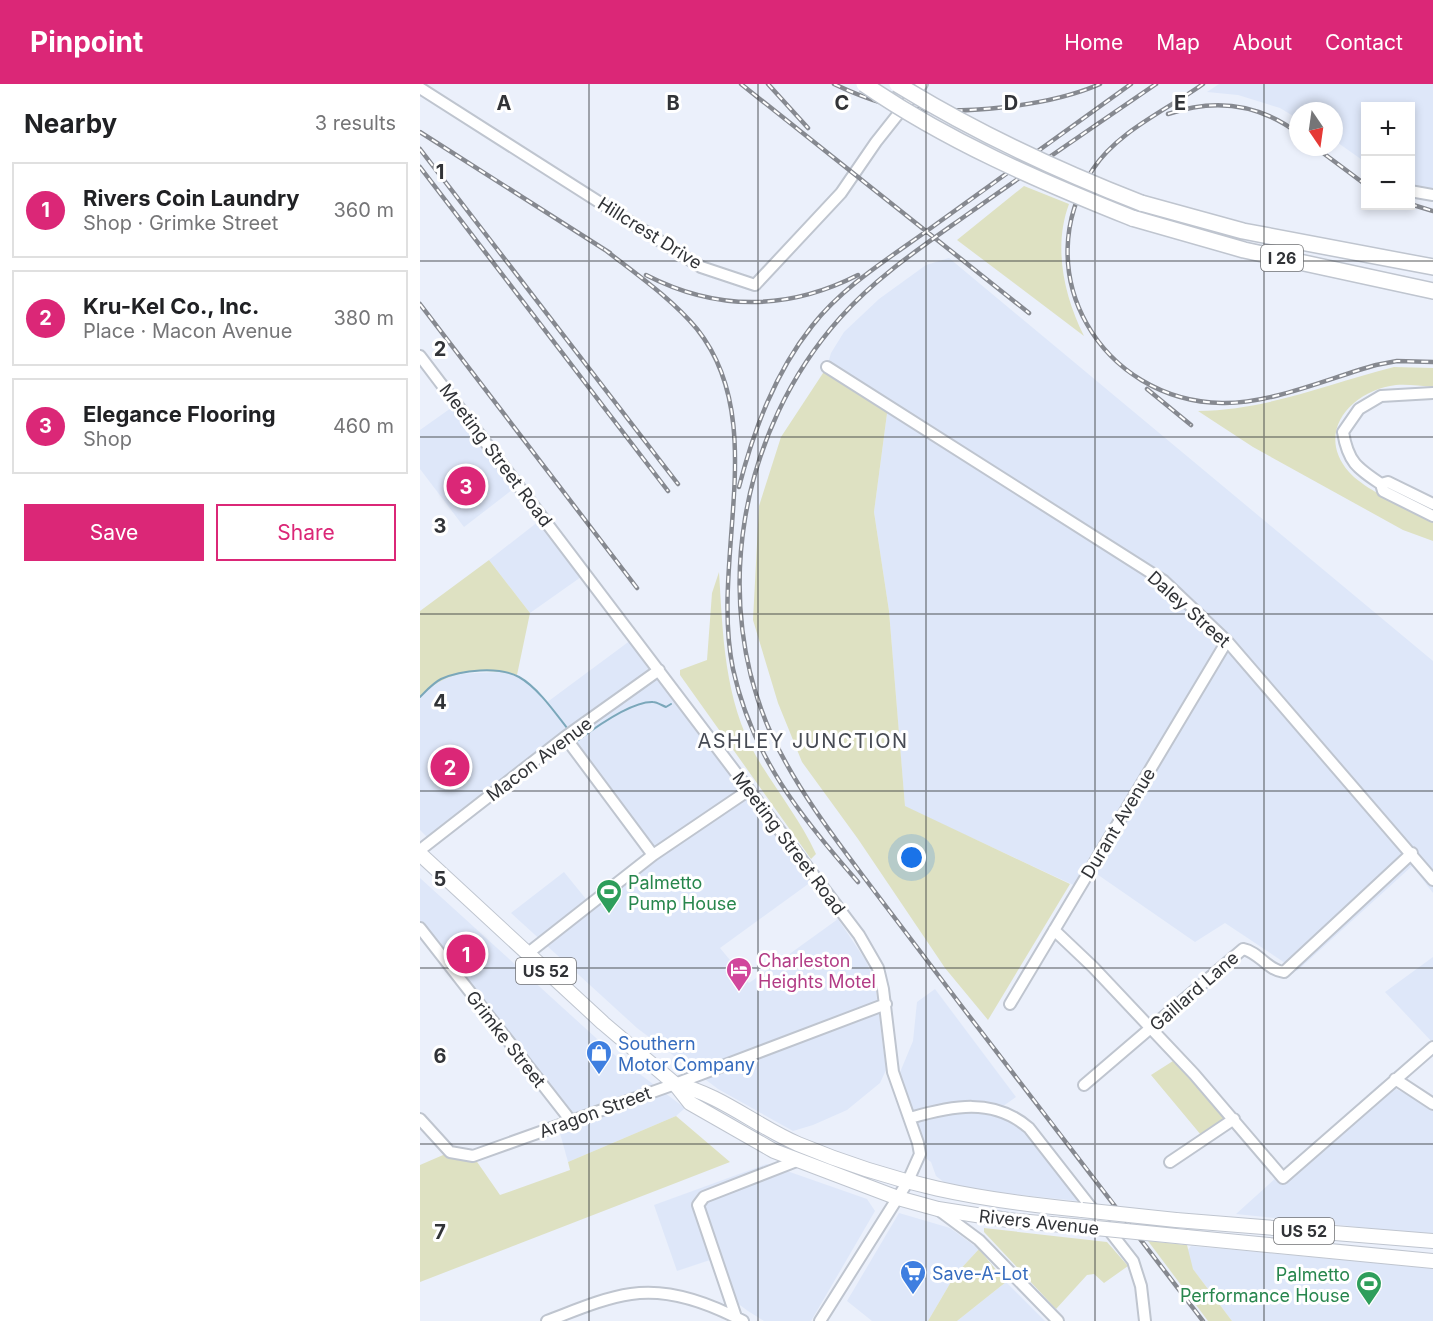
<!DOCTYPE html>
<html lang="en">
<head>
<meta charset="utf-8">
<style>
	:root { --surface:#fff; --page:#f2f2f2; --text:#202124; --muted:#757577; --line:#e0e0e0; --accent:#db2777 }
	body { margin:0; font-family:Inter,sans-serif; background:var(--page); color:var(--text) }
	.controls { position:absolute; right:18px; top:18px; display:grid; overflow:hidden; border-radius:0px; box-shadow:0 3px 9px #0003 }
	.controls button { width:54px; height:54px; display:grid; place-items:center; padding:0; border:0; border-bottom:2px solid var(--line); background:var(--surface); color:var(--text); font:30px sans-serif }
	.compass { position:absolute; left:869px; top:18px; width:54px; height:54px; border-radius:50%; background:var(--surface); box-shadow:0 3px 9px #0003; rotate:167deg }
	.you { position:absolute; left:492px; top:774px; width:21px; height:21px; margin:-15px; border:4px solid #fff; border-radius:50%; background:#1a73e8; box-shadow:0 0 0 9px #1a73e833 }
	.badge { display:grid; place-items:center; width:39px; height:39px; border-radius:50%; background:var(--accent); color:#fff; font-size:20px; font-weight:700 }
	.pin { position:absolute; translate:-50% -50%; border:3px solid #fff; box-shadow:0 2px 6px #0006 }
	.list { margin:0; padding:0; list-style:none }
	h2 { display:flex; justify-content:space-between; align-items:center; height:78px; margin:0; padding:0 24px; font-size:26px }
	h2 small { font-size:20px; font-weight:400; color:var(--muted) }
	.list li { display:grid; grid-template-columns:39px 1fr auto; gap:18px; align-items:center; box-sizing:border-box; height:96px; margin:0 12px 12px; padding:0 12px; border:2px solid var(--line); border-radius:0px }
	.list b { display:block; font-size:22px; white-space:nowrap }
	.list p { margin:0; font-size:20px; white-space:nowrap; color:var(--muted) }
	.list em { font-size:20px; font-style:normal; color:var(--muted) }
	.actions { display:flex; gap:12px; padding:18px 24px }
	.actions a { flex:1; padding:14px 0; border:2px solid var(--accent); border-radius:0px; text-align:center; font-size:21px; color:var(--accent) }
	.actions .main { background:var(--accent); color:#fff }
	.map { position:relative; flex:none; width:1013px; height:1237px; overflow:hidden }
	header { display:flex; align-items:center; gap:36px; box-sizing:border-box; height:84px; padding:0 30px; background:var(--accent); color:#fff }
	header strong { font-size:28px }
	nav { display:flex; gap:33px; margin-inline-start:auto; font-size:21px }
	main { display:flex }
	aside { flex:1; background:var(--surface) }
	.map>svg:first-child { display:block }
	.built { fill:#dee7f9 }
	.green { fill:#dee1c2 }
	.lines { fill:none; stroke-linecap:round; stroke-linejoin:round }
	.stream { stroke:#7aa7ba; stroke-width:2 }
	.minor-casing { stroke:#bfc5cf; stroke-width:14 }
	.major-casing { stroke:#bfc5cf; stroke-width:16 }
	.highway-casing { stroke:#bfc5cf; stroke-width:18 }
	.minor { stroke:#fff; stroke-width:10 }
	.major { stroke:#fff; stroke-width:14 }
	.highway { stroke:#fff; stroke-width:15 }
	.rail-casing { stroke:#868990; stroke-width:4.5 }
	.rail { stroke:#fff; stroke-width:2; stroke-dasharray:7; stroke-linecap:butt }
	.major-bridge-casing { stroke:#bfc5cf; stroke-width:16; stroke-linecap:butt }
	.highway-bridge-casing { stroke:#bfc5cf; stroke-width:18; stroke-linecap:butt }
	.major-bridge { stroke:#fff; stroke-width:14 }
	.highway-bridge { stroke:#fff; stroke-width:15 }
	.grid { fill:none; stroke:#313337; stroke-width:1.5; stroke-opacity:0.55 }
	.labels { text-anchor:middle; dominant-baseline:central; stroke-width:6; stroke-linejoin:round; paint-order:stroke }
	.shield { fill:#fff; stroke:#6f7073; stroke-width:1.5 }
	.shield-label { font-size:16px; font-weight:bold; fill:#313337 }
	.street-label { font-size:18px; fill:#313337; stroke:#fff }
	.leisure-label { font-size:18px; fill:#27864d; stroke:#fff; text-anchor:start }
	.hotel-label { font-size:18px; fill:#b23c85; stroke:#fff; text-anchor:start }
	.shop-label { font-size:18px; fill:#366cbe; stroke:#fff; text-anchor:start }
	.neighbourhood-label { font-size:20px; letter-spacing:1.5px; fill:#474b54; stroke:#fff }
	.grid-label { font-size:20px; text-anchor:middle; font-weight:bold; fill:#313337; stroke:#fff; stroke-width:6; stroke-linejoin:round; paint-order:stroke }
</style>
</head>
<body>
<header>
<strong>Pinpoint</strong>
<nav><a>Home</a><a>Map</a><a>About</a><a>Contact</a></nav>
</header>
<main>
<aside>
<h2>Nearby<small>3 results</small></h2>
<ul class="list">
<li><span class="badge">1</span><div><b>Rivers Coin Laundry</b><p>Shop · Grimke Street</p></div><em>360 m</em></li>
<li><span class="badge">2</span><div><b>Kru-Kel Co., Inc.</b><p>Place · Macon Avenue</p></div><em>380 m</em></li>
<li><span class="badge">3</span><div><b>Elegance Flooring</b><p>Shop</p></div><em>460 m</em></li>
</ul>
<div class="actions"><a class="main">Save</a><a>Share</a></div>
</aside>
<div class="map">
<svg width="1013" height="1237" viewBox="0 0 1013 1237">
	<rect width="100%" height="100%" fill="#ebf0fb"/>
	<!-- built -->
	<path class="built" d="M799,0H1013V111L991,107L990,22H946L945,78L914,56V27H878V35L860,24L818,11L787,8Z
		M529,174L1013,577V809L992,782L877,887L805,839L775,858L671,786L660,804L485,723L469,527L454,428L468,322L407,283L411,269L424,248L459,215L506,181Z
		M31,324L92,406L44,443L0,385V346Z
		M119,437L161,493L110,529L69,476Z
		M211,556L391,798L300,864L329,899L418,835L446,877L455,899L466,986L460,999L427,1026L393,1041L373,1047L298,1005L217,944L91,829L144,788L170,820L233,771L145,653L11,757L0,746V613L5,608L18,596L34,590L81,588L97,591L111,601L126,619Z
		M0,794L197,973L265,1024L256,1032L148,1078L138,1042L150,1037L0,844Z
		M1013,873V959L965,908Z
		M515,905L596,1013L579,1025L596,1034L667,1118L581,1109L525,1099L516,1092L511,1078L500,1070L476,998L493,957L497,918Z
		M962,998L1000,1017L1013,1027V1151L816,1130Z
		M347,1080L447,1115L455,1127L391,1237H344L328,1227L309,1213L296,1174L257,1187L234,1121Z
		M479,1129L530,1144L559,1165L535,1191L508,1237H452L427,1217Z
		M771,1162L1013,1184V1237H812L773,1185L766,1168Z
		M586,1198L625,1237H537Z"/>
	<!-- green -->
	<path class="green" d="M604,102L649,120C633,163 644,212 664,252L537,156Z
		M407,283L468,322L454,428L469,527L485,722L650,800L568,936L525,884L438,755L382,678L358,619L333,536L339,422L361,353Z
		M974,283L1013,284V303C1001,302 988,300 976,301C932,306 894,348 929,388C947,408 989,424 1013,437V457L983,446L833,363L778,327C848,326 907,300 974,283Z
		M69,476L110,529L97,591C61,583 26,586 0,613V527Z
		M299,488C303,551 304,615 336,672C355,705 380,735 396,770L391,775L260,591V586L287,576L292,509Z
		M753,977L806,1033L781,1051L731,991Z
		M256,1032L310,1078L0,1198V1081L30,1068L53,1072L80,1111L150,1086L148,1078Z
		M564,1144L687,1158L708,1182L684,1199L674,1190L667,1191L636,1225L564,1148Z
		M728,1157L767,1161L773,1185L812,1237H788Z
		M559,1165L586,1198L537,1237H508L535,1191Z"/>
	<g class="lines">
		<!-- stream -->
		<path class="stream" d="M0,613C6,607 13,599 21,595C41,586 79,582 99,593C117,603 134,627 147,644
			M155,655L157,657C173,645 212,617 233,618C237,618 243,622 246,623L251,620"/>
		<defs>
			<path id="minor" d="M0,4L281,183L335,201L421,109L456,58L502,0
				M990,107L1013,111
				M0,272L439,851L458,884L463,905L473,988L498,1059L500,1070L487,1099L400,1237
				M407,283L744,497L807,557L1013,796
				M1013,309L961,312L939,325L923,348C928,378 937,384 961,400L963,407L1013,432
				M961,400L968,398L1013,420
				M145,653L233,771
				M0,766L145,653L239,586
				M0,844L151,1037
				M634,846L673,883L774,990L863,1094L1013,963
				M107,870L233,771L329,706
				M590,920L807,557
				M975,995L1013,1020
				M664,1001L823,865C839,868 847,886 864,888L992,769
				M490,1034C532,1022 573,1013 609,1044L713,1177L721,1202L725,1237
				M0,1035L30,1068L53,1072L255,1000L466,920
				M750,1078L814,1035
				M520,1127L559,1156L638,1237
				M316,1233L278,1121L284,1113L379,1076
				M127,1237C154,1227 183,1214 211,1210C249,1204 291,1220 323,1237"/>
			<path id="major" d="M0,770L183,939L255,1000L270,1019L354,1067L478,1114L518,1125L588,1136L676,1144
				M255,1000C300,1010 336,1042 378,1060C476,1101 557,1116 662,1126
				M756,1136L1013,1157
				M766,1153L1013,1177"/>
			<path id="highway" d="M721,119L823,147L1013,183
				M712,134L824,166L1013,207"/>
		</defs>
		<!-- minor casing -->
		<use href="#minor" class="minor-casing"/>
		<!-- major casing -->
		<use href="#major" class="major-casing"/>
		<!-- highway casing -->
		<use href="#highway" class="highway-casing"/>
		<!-- minor -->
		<use href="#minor" class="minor"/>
		<!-- major -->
		<use href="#major" class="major"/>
		<!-- highway -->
		<use href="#highway" class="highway"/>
		<defs>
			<path id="rail" d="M321,0L609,229
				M348,0L388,44
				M414,0C435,10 460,20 484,24C540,31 628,23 680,0
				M736,0C673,43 610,86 548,130C503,162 456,193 420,234C320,346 289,517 353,654C377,704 410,748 443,792C476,836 510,880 543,924C623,1028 703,1132 783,1237
				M783,0C747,26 698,47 673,85C605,189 682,317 802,319C851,320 909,294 956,281L977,277L1013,278
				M748,30C795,14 839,20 878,49
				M0,48L190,169
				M895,63L946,101
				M0,65L258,400
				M0,83L248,407
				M990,120L1013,127
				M184,165C216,190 251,214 277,245C351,338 290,474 313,585C332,672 380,732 438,798
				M226,191C296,227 367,227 438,191
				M0,220L217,504
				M727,305L771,341
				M319,403C334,345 355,289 392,242C425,200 473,172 515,141C581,94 646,47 711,0"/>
		</defs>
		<!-- rail casing -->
		<use href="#rail" class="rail-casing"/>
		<!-- rail -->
		<use href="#rail" class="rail"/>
		<defs>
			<path id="major-bridge" d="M662,1126L756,1136
				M676,1144L766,1153"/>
			<path id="highway-bridge" d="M444,0C527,57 619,97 712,134
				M477,0C555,48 636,86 721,119"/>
		</defs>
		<!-- major-bridge casing -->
		<use href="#major-bridge" class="major-bridge-casing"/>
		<!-- highway-bridge casing -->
		<use href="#highway-bridge" class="highway-bridge-casing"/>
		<!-- major-bridge -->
		<use href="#major-bridge" class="major-bridge"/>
		<!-- highway-bridge -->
		<use href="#highway-bridge" class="highway-bridge"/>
	</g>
	<!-- grid -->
	<path class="grid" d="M169,0V1237M338,0V1237M506,0V1237M675,0V1237M844,0V1237M0,177H1013M0,353H1013M0,530H1013M0,707H1013M0,884H1013M0,1060H1013"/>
	<!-- icons -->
	<defs>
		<symbol id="stadium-pin" viewBox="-11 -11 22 30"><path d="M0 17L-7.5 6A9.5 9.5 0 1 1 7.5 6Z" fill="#2e9e5b" stroke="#fff"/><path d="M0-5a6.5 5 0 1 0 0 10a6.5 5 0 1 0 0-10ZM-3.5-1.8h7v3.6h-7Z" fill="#fff"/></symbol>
		<symbol id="hotel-pin" viewBox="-11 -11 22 30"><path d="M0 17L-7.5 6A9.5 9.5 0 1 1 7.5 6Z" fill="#d1479c" stroke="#fff"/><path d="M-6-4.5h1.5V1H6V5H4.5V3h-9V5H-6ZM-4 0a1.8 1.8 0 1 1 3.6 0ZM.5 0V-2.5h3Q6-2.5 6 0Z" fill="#fff"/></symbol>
		<symbol id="shop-pin" viewBox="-11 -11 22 30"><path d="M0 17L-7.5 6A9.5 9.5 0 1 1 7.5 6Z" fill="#3f7fe0" stroke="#fff"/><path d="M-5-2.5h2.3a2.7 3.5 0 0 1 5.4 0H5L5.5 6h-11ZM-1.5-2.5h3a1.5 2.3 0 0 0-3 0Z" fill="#fff"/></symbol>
		<symbol id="supermarket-pin" viewBox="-11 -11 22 30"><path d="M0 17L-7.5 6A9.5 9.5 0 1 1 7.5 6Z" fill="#3f7fe0" stroke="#fff"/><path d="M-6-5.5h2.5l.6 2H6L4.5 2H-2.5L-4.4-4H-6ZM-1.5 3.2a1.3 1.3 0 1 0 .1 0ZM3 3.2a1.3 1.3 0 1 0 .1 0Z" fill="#fff"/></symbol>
	</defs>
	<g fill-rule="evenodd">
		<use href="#stadium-pin" x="174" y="793" width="30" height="40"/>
		<use href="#hotel-pin" x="304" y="871" width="30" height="40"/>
		<use href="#shop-pin" x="164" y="954" width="30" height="40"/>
		<use href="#supermarket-pin" x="478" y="1174" width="30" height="40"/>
		<use href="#stadium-pin" x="934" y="1185" width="30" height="40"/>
	</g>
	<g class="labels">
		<!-- shield labels -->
		<g class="shield">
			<rect x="841" y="161" width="42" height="26" rx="4.5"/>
			<rect x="96" y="874" width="60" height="26" rx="4.5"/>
			<rect x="854" y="1134" width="60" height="26" rx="4.5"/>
		</g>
		<g class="shield-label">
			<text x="862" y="174">I 26</text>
			<text x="126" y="887">US 52</text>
			<text x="884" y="1147">US 52</text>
		</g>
		<!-- street labels -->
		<g class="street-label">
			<text transform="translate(230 149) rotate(32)">Hillcrest Drive</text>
			<text transform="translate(76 371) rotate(53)">Meeting Street Road</text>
			<text transform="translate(769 525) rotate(42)">Daley Street</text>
			<text transform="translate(119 675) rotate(-37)">Macon Avenue</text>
			<text transform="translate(698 739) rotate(-59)">Durant Avenue</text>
			<text transform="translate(369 759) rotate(53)">Meeting Street Road</text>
			<text transform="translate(774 907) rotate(-41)">Gaillard Lane</text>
			<text transform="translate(86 955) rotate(52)">Grimke Street</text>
			<text transform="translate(175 1028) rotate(-20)">Aragon Street</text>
			<text transform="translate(619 1138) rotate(6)">Rivers Avenue</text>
		</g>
		<!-- leisure labels -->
		<g class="leisure-label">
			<text x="208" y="798">Palmetto<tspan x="208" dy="21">Pump House</tspan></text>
			<text x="930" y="1190" text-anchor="end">Palmetto<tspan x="930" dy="21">Performance House</tspan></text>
		</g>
		<!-- hotel labels -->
		<g class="hotel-label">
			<text x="338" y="876">Charleston<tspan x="338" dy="21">Heights Motel</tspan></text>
		</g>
		<!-- shop labels -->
		<g class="shop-label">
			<text x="198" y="959">Southern<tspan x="198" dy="21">Motor Company</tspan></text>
			<text x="512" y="1189">Save-A-Lot</text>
		</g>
		<!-- neighbourhood labels -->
		<g class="neighbourhood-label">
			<text x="383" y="657">ASHLEY JUNCTION</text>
		</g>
	</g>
	<g class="grid-label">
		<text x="84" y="26">A</text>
		<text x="253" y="26">B</text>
		<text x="422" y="26">C</text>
		<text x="591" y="26">D</text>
		<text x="760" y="26">E</text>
		<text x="20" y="95">1</text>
		<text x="20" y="272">2</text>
		<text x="20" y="449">3</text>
		<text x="20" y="625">4</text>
		<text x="20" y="802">5</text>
		<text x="20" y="979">6</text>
		<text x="20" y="1155">7</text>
	</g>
</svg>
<div class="controls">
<button>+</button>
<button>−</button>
</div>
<svg class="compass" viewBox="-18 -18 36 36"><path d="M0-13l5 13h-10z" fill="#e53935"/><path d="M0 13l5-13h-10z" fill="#757577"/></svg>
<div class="you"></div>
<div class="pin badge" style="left:46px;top:870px">1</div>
<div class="pin badge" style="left:30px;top:683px">2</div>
<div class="pin badge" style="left:46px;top:402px">3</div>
</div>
</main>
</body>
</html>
